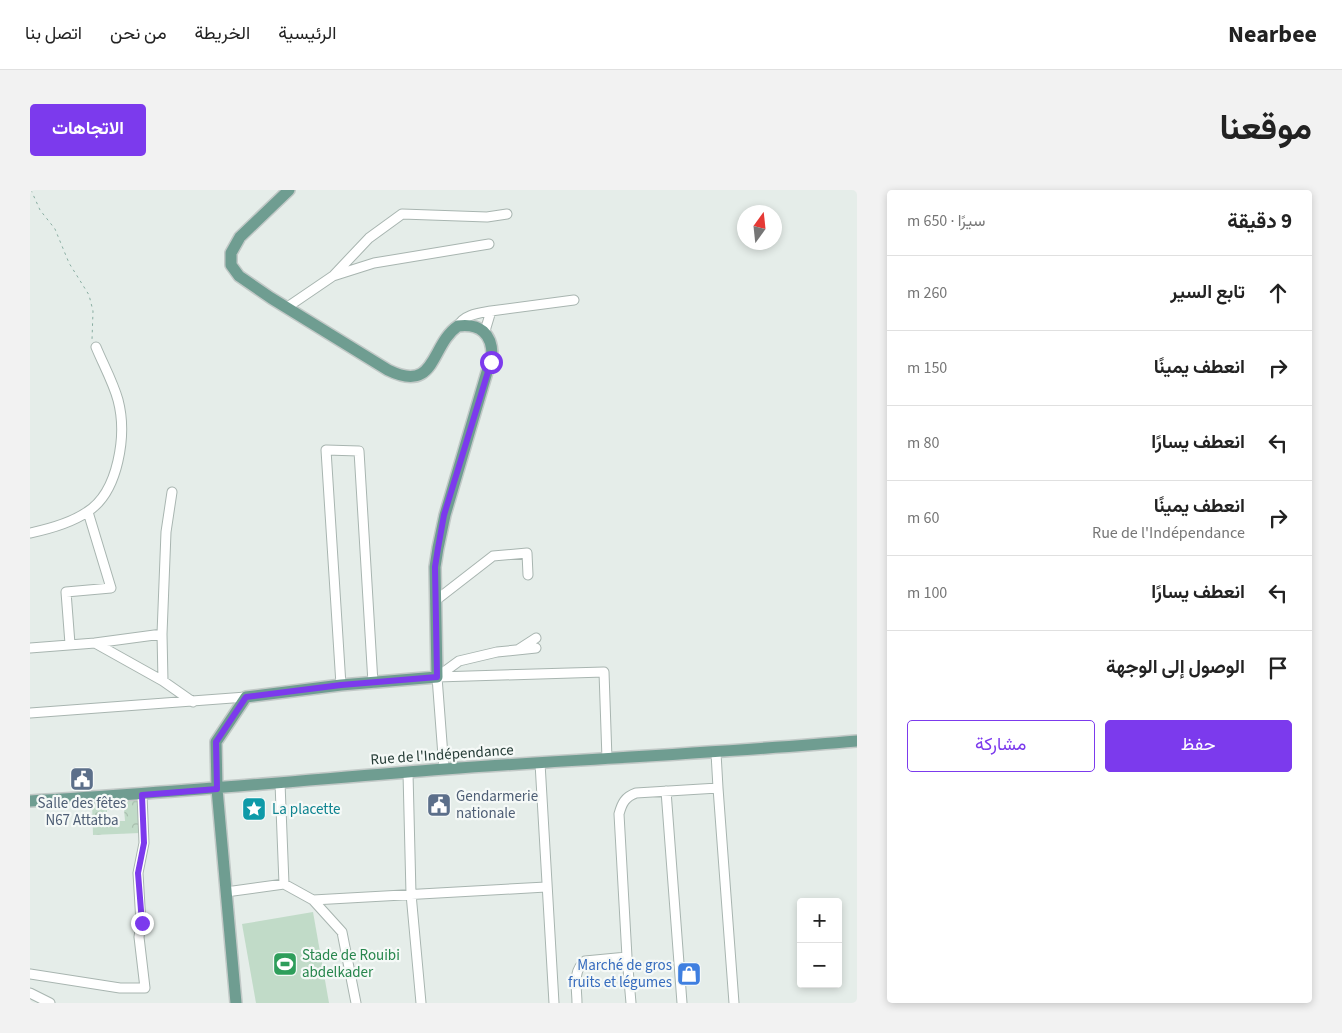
<!DOCTYPE html>
<html lang="ar">
<head>
<meta charset="utf-8">
<style>
	:root { --surface:#fff; --page:#f2f2f2; --text:#222; --muted:#767676; --line:#e0e0e0; --accent:#7c3aed }
	body { margin:0; font-family:"Source Sans 3",Vazirmatn,sans-serif; background:var(--page); color:var(--text); direction:rtl }
	.controls { position:absolute; right:15px; bottom:15px; display:grid; overflow:hidden; border-radius:5px; box-shadow:0 2px 8px #0003 }
	.controls button { width:45px; height:45px; display:grid; place-items:center; padding:0; border:0; border-bottom:1px solid var(--line); background:var(--surface); color:var(--text); font:25px sans-serif }
	.compass { position:absolute; left:707px; top:15px; width:45px; height:45px; border-radius:50%; background:var(--surface); box-shadow:0 2px 8px #0003; rotate:15deg }
	.stop { position:absolute; width:15px; height:15px; margin:-11px; border:4px solid #7c3aed; border-radius:50%; background:#fff }
	.stop.end { background:#7c3aed; border-color:#fff; box-shadow:0 1px 5px #0008 }
	.list { margin:0; padding:0; list-style:none }
	h2 { display:flex; justify-content:space-between; align-items:center; height:65px; margin:0; padding:0 20px; font-size:21px }
	h2 small { font-size:16px; font-weight:400; color:var(--muted) }
	.list li { display:grid; grid-template-columns:32px 1fr auto; gap:15px; align-items:center; box-sizing:border-box; height:75px; padding:0 20px; border-top:1px solid var(--line) }
	.list b { display:block; font-size:19px; white-space:nowrap }
	.list p { margin:0; font-size:16px; white-space:nowrap; color:var(--muted) }
	.list em { font-size:16px; font-style:normal; color:var(--muted) }
	.actions { display:flex; gap:10px; padding:15px 20px }
	.actions a { flex:1; padding:11px 0; border:1px solid var(--accent); border-radius:5px; text-align:center; font-size:18px; color:var(--accent) }
	.actions .main { background:var(--accent); color:#fff }
	.icon { flex:none; width:28px; height:28px; fill:none; stroke:currentColor; stroke-width:2; stroke-linecap:round; stroke-linejoin:round }
	.map { position:relative; flex:none; width:827px; height:813px; overflow:hidden; direction:ltr; border-radius:5px }
	header { display:flex; align-items:center; gap:30px; box-sizing:border-box; height:70px; padding:0 25px; background:var(--surface); border-bottom:1px solid var(--line) }
	header strong { font-size:24px }
	nav { display:flex; gap:28px; margin-inline-start:auto; font-size:18px }
	.intro { display:flex; align-items:center; justify-content:space-between; box-sizing:border-box; height:120px; padding:0 30px }
	h1 { margin:0; font-size:35px }
	.button { padding:12px 22px; border-radius:5px; background:var(--accent); color:#fff; font-size:18px; font-weight:700 }
	main { display:flex; gap:30px; padding:0 30px }
	aside { flex:1; background:var(--surface); border-radius:5px; box-shadow:0 2px 8px #0003 }
	.map>svg:first-child { display:block }
	.grass { fill:#c1dbc8 }
	.forest { fill:url(#forest-crowns); fill-rule:evenodd }
	.lines { fill:none; stroke-linecap:round; stroke-linejoin:round }
	.minor-casing { stroke:#a8b5b0; stroke-width:11 }
	.major-casing { stroke:#c2c9c7; stroke-width:14 }
	.path { stroke:#89ada2; stroke-width:1; stroke-dasharray:2.5 4; stroke-linecap:butt }
	.minor { stroke:#fff; stroke-width:9 }
	.major { stroke:#6f9d91; stroke-width:11 }
	.route { stroke:#7c3aed; stroke-width:6 }
	.labels { text-anchor:middle; dominant-baseline:central; stroke-width:4.5; stroke-linejoin:round; paint-order:stroke }
	.street-label { font-size:15px; fill:#263d37; stroke:#f5f9f7 }
	.service-label { font-size:15px; fill:#4e5e75; stroke:#f5f9f7; text-anchor:start }
	.culture-label { font-size:15px; fill:#0d838f; stroke:#f5f9f7; text-anchor:start }
	.leisure-label { font-size:15px; fill:#27864d; stroke:#f5f9f7; text-anchor:start }
	.shop-label { font-size:15px; fill:#366cbe; stroke:#f5f9f7; text-anchor:end }
</style>
</head>
<body>
<header>
<strong>Nearbee</strong>
<nav><a>الرئيسية</a><a>الخريطة</a><a>من نحن</a><a>اتصل بنا</a></nav>
</header>
<div class="intro"><h1>موقعنا</h1><a class="button">الاتجاهات</a></div>
<main>
<aside>
<h2>9 دقيقة<small>سيرًا · 650 m</small></h2>
<ul class="list">
<li><svg class="icon" aria-label="ahead" viewBox="0 0 24 24"><path d="M12 20V5M6 11l6-6 6 6"/></svg><div><b>تابع السير</b></div><em>260 m</em></li>
<li><svg class="icon" aria-label="right" viewBox="0 0 24 24"><path d="M7 20v-9h11M14 6l5 5-5 5"/></svg><div><b>انعطف يمينًا</b></div><em>150 m</em></li>
<li><svg class="icon" aria-label="left" viewBox="0 0 24 24"><path d="M17 20v-9H6M10 6l-5 5 5 5"/></svg><div><b>انعطف يسارًا</b></div><em>80 m</em></li>
<li><svg class="icon" aria-label="right" viewBox="0 0 24 24"><path d="M7 20v-9h11M14 6l5 5-5 5"/></svg><div><b>انعطف يمينًا</b><p>Rue de l'Indépendance</p></div><em>60 m</em></li>
<li><svg class="icon" aria-label="left" viewBox="0 0 24 24"><path d="M17 20v-9H6M10 6l-5 5 5 5"/></svg><div><b>انعطف يسارًا</b></div><em>100 m</em></li>
<li><svg class="icon" aria-label="arrive" viewBox="0 0 24 24"><path d="M6 21V4h12l-3 4 3 4H6"/></svg><div><b>الوصول إلى الوجهة</b></div></li>
</ul>
<div class="actions"><a class="main">حفظ</a><a>مشاركة</a></div>
</aside>
<div class="map">
<svg width="827" height="813" viewBox="0 0 827 813">
	<defs>
		<pattern id="forest-crowns" width="20" height="18" patternUnits="userSpaceOnUse" patternTransform="scale(1.25)"><rect width="20" height="18" fill="#c1dbc8"/><path d="M2 6a3 3 0 1 1 6 0M12 15a3 3 0 1 1 6 0" fill="none" stroke="#a6bdac"/></pattern>
	</defs>
	<rect width="100%" height="100%" fill="#e5ede9"/>
	<!-- grass -->
	<path class="grass" d="M283,722L299,813H226L212,734Z"/>
	<!-- forest -->
	<path class="forest" d="M108,609L110,643L63,645L62,611ZM94,619L95,631H77V620Z"/>
	<g class="lines">
		<defs>
			<path id="minor" d="M304,85L339,48L372,24L457,27L477,24
				M256,118L303,86L344,73L459,54
				M428,136C434,124 450,123 461,121
				M455,141L461,121L544,110
				M0,343C19,339 41,333 57,322C89,302 97,244 88,210C83,192 73,174 66,157
				M405,411L463,366L497,363L498,385
				M132,444L136,342L142,302
				M65,453L132,444L133,491
				M40,454L36,402L81,398L58,322
				M0,458L65,453L133,491L163,512
				M489,459L506,448
				M407,487L574,482L577,569
				M407,487L429,471L467,462L506,458
				M407,487L414,579
				M311,495L296,260L329,261L343,493
				M0,523L216,507
				M510,573L524,813
				M378,583L381,704L391,813
				M250,593L254,694
				M688,598L704,813
				M636,601L652,813
				M196,702L254,694L283,710L312,742L326,813
				M283,710L516,697
				M597,767L601,813
				M0,784L90,798H115L109,747L111,733L108,683L114,653L112,605
				M0,803L20,813
				M547,813C547,798 542,781 555,771L597,767L589,624C592,613 595,607 606,603L688,598L686,563"/>
			<path id="major" d="M0,611C139,603 277,590 415,579C553,569 690,563 827,551
				M206,813L187,599L186,552L216,507L311,495L407,487L405,377L408,358L415,325L462,165C462,144 450,133 428,136C400,155 407,204 358,180L241,108L209,86L201,75V63L210,47L259,0"/>
		</defs>
		<!-- minor casing -->
		<use href="#minor" class="minor-casing"/>
		<!-- major casing -->
		<use href="#major" class="major-casing"/>
		<!-- path -->
		<path class="path" d="M1,0L10,20L25,39L39,73L59,105L63,121L62,150"/>
		<!-- minor -->
		<use href="#minor" class="minor"/>
		<!-- major -->
		<use href="#major" class="major"/>
	</g>
	<g class="lines">
		<!-- route -->
		<path class="route" d="M112,733L108,683L114,653L112,605L187,599L186,552L216,507L311,495L407,487L405,377L408,358L414,325L461,172"/>
	</g>
	<!-- icons -->
	<defs>
		<symbol id="civic-square" viewBox="-11 -11 22 22"><rect x="-9" y="-9" width="18" height="18" rx="4" fill="#5c6f8a" stroke="#f5f9f7"/><path d="M-.6-6.5H3V-4.5H.6V-3L4-1V1h2V6H-6V1h2V-1L-.6-3ZM-1.2 2.5V6h2.4V2.5Z" fill="#fff"/></symbol>
		<symbol id="sight-square" viewBox="-11 -11 22 22"><rect x="-9" y="-9" width="18" height="18" rx="4" fill="#0f9aa8" stroke="#f5f9f7"/><path d="M0-6L1.8-2.2L6-1.7L2.9 1.2L3.7 5.4L0 3.3L-3.7 5.4L-2.9 1.2L-6-1.7L-1.8-2.2Z" fill="#fff"/></symbol>
		<symbol id="stadium-square" viewBox="-11 -11 22 22"><rect x="-9" y="-9" width="18" height="18" rx="4" fill="#2e9e5b" stroke="#f5f9f7"/><path d="M0-5a6.5 5 0 1 0 0 10a6.5 5 0 1 0 0-10ZM-3.5-1.8h7v3.6h-7Z" fill="#fff"/></symbol>
		<symbol id="shop-square" viewBox="-11 -11 22 22"><rect x="-9" y="-9" width="18" height="18" rx="4" fill="#3f7fe0" stroke="#f5f9f7"/><path d="M-5-2.5h2.3a2.7 3.5 0 0 1 5.4 0H5L5.5 6h-11ZM-1.5-2.5h3a1.5 2.3 0 0 0-3 0Z" fill="#fff"/></symbol>
	</defs>
	<g fill-rule="evenodd">
		<use href="#civic-square" x="38" y="575" width="28" height="28"/>
		<use href="#civic-square" x="395" y="601" width="28" height="28"/>
		<use href="#sight-square" x="210" y="605" width="28" height="28"/>
		<use href="#stadium-square" x="241" y="760" width="28" height="28"/>
		<use href="#shop-square" x="645" y="770" width="28" height="28"/>
	</g>
	<g class="labels">
		<!-- street labels -->
		<g class="street-label">
			<text transform="translate(412 565) rotate(-4)">Rue de l'Indépendance</text>
		</g>
		<!-- service labels -->
		<g class="service-label">
			<text x="426" y="606">Gendarmerie<tspan x="426" dy="17">nationale</tspan></text>
			<text x="52" y="613" text-anchor="middle">Salle des fêtes<tspan x="52" dy="17">N67 Attatba</tspan></text>
		</g>
		<!-- culture labels -->
		<g class="culture-label">
			<text x="242" y="619">La placette</text>
		</g>
		<!-- leisure labels -->
		<g class="leisure-label">
			<text x="272" y="765">Stade de Rouibi<tspan x="272" dy="17">abdelkader</tspan></text>
		</g>
		<!-- shop labels -->
		<g class="shop-label">
			<text x="642" y="775">Marché de gros<tspan x="642" dy="17">fruits et légumes</tspan></text>
		</g>
	</g>
</svg>
<div class="controls">
<button>+</button>
<button>−</button>
</div>
<svg class="compass" viewBox="-18 -18 36 36"><path d="M0-13l5 13h-10z" fill="#e53935"/><path d="M0 13l5-13h-10z" fill="#767676"/></svg>
<div class="stop" style="left:461px;top:172px"></div>
<div class="stop end" style="left:112px;top:733px"></div>
</div>
</main>
</body>
</html>
